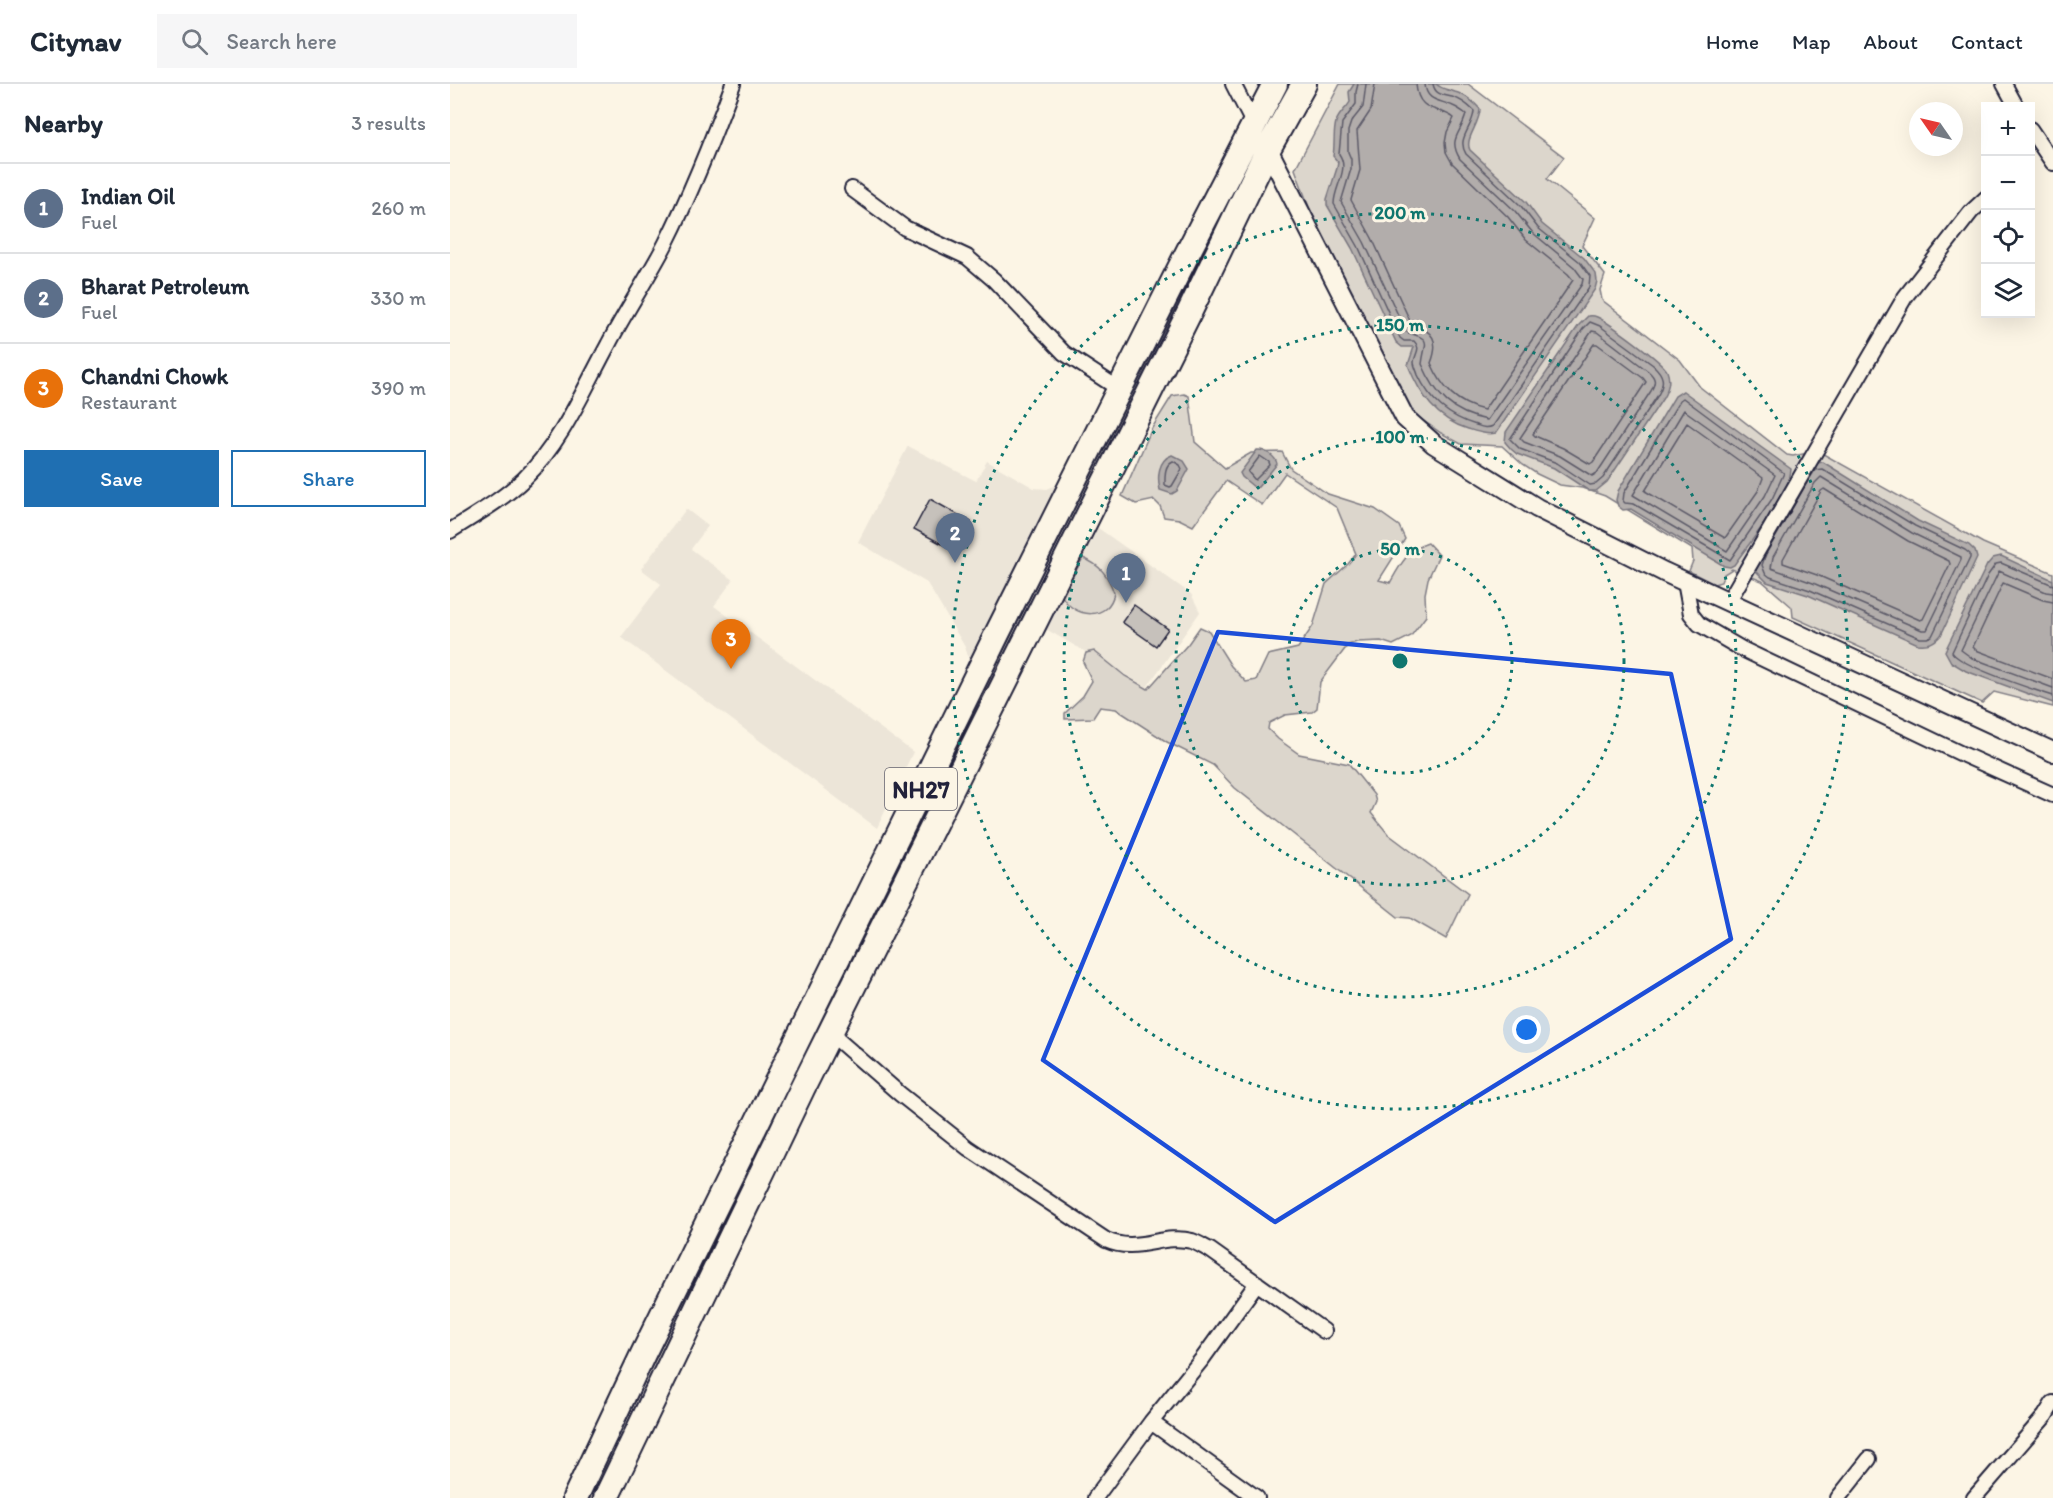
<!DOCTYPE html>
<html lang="en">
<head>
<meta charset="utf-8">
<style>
	:root { --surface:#fff; --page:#f6f6f7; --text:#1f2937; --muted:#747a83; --line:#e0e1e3; --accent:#1f6fb2 }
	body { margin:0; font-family:Itim,sans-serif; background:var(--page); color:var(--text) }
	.controls { position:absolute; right:18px; top:18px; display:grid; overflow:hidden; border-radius:0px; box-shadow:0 6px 24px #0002 }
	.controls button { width:54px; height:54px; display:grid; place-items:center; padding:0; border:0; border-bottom:2px solid var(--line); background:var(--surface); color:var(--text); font:30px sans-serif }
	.compass { position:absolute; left:1459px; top:18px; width:54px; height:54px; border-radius:50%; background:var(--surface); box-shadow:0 6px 24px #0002; rotate:304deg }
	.you { position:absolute; left:1077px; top:946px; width:21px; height:21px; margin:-15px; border:4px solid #fff; border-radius:50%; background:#1a73e8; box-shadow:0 0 0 9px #1a73e833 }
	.badge { display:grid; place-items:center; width:39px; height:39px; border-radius:50%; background:var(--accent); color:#fff; font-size:20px; font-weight:700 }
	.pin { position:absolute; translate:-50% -50px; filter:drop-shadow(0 2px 3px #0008) }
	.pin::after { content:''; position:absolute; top:32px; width:21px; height:18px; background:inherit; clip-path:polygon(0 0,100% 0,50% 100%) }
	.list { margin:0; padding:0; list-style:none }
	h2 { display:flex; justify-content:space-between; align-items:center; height:78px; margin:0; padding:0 24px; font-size:26px }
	h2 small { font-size:20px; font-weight:400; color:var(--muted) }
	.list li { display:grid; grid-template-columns:39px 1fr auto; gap:18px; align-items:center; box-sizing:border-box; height:90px; padding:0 24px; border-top:2px solid var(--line) }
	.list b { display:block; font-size:22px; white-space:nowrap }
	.list p { margin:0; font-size:20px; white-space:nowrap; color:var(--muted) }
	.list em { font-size:20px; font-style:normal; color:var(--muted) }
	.actions { display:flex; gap:12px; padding:18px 24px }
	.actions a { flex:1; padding:14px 0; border:2px solid var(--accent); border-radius:0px; text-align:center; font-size:21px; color:var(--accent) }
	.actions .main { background:var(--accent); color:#fff }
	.icon { flex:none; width:33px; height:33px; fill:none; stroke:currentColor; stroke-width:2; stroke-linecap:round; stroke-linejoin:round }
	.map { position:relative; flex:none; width:1603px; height:1414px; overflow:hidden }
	header { display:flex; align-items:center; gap:36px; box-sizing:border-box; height:84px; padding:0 30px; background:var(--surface); border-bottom:2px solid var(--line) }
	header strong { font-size:28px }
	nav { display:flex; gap:33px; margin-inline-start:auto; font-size:21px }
	.search { width:420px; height:54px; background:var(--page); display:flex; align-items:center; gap:15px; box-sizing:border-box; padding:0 21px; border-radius:0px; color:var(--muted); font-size:22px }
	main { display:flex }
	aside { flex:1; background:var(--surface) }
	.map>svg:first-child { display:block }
	.built { fill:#ece5d8 }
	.green { fill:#dcd6cc; stroke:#7f7c84; stroke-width:1.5 }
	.water { fill:#b2adab; stroke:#78757e; stroke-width:1.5 }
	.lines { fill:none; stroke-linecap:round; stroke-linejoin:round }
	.shore { stroke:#5c5a68; stroke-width:1.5 }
	.building { fill:#c6c1bb; stroke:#22223b; stroke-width:1.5 }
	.street-casing { stroke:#22223b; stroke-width:18 }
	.secondary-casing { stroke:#22223b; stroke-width:22 }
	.highway-casing { stroke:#22223b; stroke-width:28 }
	.street { stroke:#fcf5e5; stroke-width:14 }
	.secondary { stroke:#fcf5e5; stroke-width:18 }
	.highway { stroke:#fcf5e5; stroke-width:24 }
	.marked { fill:none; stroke:#1d4ed8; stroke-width:4.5; stroke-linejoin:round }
	.ring { fill:none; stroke:#0f766e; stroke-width:3; stroke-dasharray:3 6 }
	.labels { text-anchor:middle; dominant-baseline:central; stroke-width:6; stroke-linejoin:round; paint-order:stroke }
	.shield { fill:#fcf5e5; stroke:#63616e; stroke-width:1.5 }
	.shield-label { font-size:24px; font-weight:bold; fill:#22223b }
	.centre { fill:#0f766e; stroke:#fcf5e5; stroke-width:3 }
	.ring-label { font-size:18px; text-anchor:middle; font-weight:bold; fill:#0f766e; stroke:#fcf5e5; stroke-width:6; stroke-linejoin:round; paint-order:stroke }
</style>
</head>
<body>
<header>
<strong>Citynav</strong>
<div class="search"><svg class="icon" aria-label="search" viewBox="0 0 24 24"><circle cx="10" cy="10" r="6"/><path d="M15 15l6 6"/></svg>Search here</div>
<nav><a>Home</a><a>Map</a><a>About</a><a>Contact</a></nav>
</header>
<main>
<aside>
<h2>Nearby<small>3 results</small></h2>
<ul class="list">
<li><span class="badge" style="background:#5c6f8a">1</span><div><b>Indian Oil</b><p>Fuel</p></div><em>260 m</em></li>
<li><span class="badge" style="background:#5c6f8a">2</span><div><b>Bharat Petroleum</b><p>Fuel</p></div><em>330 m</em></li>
<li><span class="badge" style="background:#e8710a">3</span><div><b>Chandni Chowk</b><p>Restaurant</p></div><em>390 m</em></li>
</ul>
<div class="actions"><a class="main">Save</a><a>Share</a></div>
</aside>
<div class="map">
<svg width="1603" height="1414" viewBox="0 0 1603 1414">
	<rect width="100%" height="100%" fill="#fcf5e5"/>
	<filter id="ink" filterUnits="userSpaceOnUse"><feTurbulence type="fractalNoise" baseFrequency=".0167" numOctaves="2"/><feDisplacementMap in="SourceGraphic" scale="12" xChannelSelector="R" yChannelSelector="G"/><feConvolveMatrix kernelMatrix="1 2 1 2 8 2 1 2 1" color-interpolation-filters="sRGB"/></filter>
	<g filter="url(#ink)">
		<!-- built -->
		<path class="built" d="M458,362L526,397L537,377L584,404L597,405L607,401L520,578L515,563L477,499L408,458Z
			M236,425L258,442L241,465L283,496L264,522L463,668L427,744L171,553L211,500L191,485Z
			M648,444L741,510L750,528L697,603L594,544Z"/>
		<!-- green -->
		<path class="green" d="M890,0H1018L1114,73L1097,95L1145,134L1132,162L1155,191L1150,206L1152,216L1230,276L1250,303L1337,371L1343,372L1368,367L1533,459L1603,489V623L1544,608L1532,619L1343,533L1342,523L1312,497L1282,485L1274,490L1271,498L1264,500L1239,487L1243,477L1242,465L1155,412L1132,404L1110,401L1087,390L1073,381L1052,362L1011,360L991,349L958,326L896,204L859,123L845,85Z
			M795,88L149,1414H137L594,483L788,95Z
			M734,310L739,312L745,358L775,384L801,369L832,368L841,385L878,410L925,425L949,442L955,455L929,496L940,499C950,481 958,465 978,459L989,471L978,495L975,510L976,532L961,552L943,561L931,557L907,558L898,561L870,598L867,624L862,628L835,631L819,639L818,645L828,655L849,670L899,680L924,711L926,718L921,729L938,750L1018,810L996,855L960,834L948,833L785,704L763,681L717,658L666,625L650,623L643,634L615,635V629L633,612L642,597L633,578L636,569L644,567L675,592L698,605L738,560L750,543L759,547L781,582L796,598L806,596L818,571L848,564L863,542L876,500L898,480L906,470L887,424L835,389L812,421L776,397L743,442L729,435L714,433L710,422L704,416L686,420L672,412L702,344L722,312Z
			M633,474C650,481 658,491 664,509C659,537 624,535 612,512Z"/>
		<!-- water -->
		<path class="water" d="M904,0H986C993,6 997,5 1005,8C1014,10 1024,18 1030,25C1030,40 1014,55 1020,66L1076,118L1092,140L1134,174L1146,190L1147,197L1145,205L1046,349C1036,351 1028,348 1018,345C986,335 970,311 958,281L964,263H952L946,258L902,164L877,121V115L887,84L888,78L883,72C885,61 883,48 886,38C889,29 896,25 900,18L899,8Z
			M1138,232C1143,232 1142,231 1147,233C1158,238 1212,277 1217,287C1221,297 1218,305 1213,314L1157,398L1146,407H1139L1104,384L1067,370L1061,365L1055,358L1056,348L1129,241Z
			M1233,307L1341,385C1340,410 1299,459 1284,481L1280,483L1274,482L1181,425L1173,426L1168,422L1166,416L1168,407L1225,312Z
			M807,366C815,365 826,373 827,380L808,403L805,404L792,393L790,389Z
			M722,371L734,377L739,385L727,407L722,410L710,406C707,393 708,376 722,371Z
			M1373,378L1468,437L1519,461L1525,467L1527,474L1491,551C1484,559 1479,561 1468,560L1358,511L1317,498L1306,487V480L1367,379Z
			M1551,472L1603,496V619L1516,587L1501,578L1495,567L1537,481L1543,474Z"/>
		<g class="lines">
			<!-- shore -->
			<path class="shore" d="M908,0L906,8V20L892,39L889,70C900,85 884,103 884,120L908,162L950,254L954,257H964C972,265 965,269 964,278C964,282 967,287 968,291C980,317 999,333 1026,341C1032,343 1037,345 1043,342L1139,203L1140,192L1130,178L1088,144L1071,122L1016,70C1006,54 1023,44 1024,27C1019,22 1010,15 1002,13C993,11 985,11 983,0
				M916,0L913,23L901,38L898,47V68L901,75V85L891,118L914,158L956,248C983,256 975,256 972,280C986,312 1002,329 1037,336L1132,200L1133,195L1124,183L1083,149L1065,127L1010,75C997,54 1012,49 1016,30C1012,27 1008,24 1003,22C991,16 976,18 975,0
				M925,0L921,26L907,47L910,86L901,116L922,154L961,239C983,247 990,256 981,279C992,304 1007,320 1034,326L1123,196L1118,190L1076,156L1058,133L1002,79L996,68L995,59L997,48L1004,34C989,22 968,30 966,0
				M1140,238L1150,242L1203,281C1214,291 1215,298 1208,311L1153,394L1146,400L1140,401L1107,379L1070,365L1060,355L1133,245Z
				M1142,247L1147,248L1198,287C1206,294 1206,298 1201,307L1147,389L1142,392L1110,372L1074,358L1070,354Z
				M1144,260H1147L1193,294L1196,298L1143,378L1140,380L1113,364L1085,352L1083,350Z
				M1233,314L1334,389L1322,415L1280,476L1184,420L1175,419L1173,417L1174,409L1230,316Z
				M1234,326L1325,391L1315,412L1277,467L1183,411Z
				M1237,339L1313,394L1308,407L1275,454L1195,407Z
				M810,372L819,378L820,381L805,396L798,388Z
				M723,377L730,381L732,385L722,402L720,403L715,401C715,392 714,381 723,377Z
				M1371,393L1462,449L1511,473V476L1477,546H1472L1363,499L1321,484L1323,473L1365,399Z
				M1358,397L1316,470L1312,481L1315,489L1320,493L1360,506L1470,554H1477L1482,552L1520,474V470L1515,466L1465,442L1372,385L1365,386L1360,394
				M1374,405L1458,457L1499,477L1500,480L1473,535L1470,536L1367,491L1333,479V475L1371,407Z
				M1603,501L1551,479L1546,480L1538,491L1502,568C1509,582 1585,606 1603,612
				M1603,509L1596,508L1549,487L1511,566L1522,574L1603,604
				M1603,518L1593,516L1553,499L1523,563L1526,566L1603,595"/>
		</g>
		<!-- building -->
		<path class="building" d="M480,415L521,438L505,467L464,445Z
			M684,521L718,545L706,562L672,538Z"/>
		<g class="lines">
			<defs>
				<path id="street" d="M783,0L803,39
					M1554,0L1566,22
					M1580,45L1603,79
					M402,105L455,144L517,173L544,196L614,269L669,305
					M0,447C25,431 52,416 74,395C112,358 133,307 158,261C176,226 198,194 216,159C242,107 263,54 283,0
					M1235,498L1241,530L1249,540L1292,565L1514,671L1603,711
					M1278,518L1455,213L1521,128L1536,114
					M380,949L450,1010L518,1064L656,1156C687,1170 712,1149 742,1157C748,1159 754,1163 760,1166L874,1247
					M701,1338L807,1414
					M645,1414L701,1338L753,1274L807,1199
					M1388,1414L1419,1375
					M1524,1414L1595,1332L1603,1319"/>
				<path id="secondary" d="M818,65L955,334L984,360L1087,424L1214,488L1603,668"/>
				<path id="highway" d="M125,1414L193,1270L548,548L738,168L825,0
					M156,1414L353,1003L740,227L818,65L854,0"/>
			</defs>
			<!-- street casing -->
			<use href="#street" class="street-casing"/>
			<!-- secondary casing -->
			<use href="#secondary" class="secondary-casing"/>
			<!-- highway casing -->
			<use href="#highway" class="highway-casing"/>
			<!-- street -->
			<use href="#street" class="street"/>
			<!-- secondary -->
			<use href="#secondary" class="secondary"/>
			<!-- highway -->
			<use href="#highway" class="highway"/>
		</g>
	</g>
	<!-- marked area -->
	<path class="marked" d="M768,548L1221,590L1281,855L825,1138L593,976Z"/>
	<!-- distance rings -->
	<g class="ring">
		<circle cx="950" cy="577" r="112"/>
		<circle cx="950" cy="577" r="224"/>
		<circle cx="950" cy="577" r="336"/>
		<circle cx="950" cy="577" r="448"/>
	</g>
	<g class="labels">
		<!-- shield labels -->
		<rect class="shield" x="435" y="684" width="72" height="42" rx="4.5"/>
		<g class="shield-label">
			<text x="471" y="705">NH27</text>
		</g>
	</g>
	<circle cx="950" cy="577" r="9" class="centre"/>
	<g class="ring-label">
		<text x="950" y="135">200 m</text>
		<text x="950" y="247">150 m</text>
		<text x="950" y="359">100 m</text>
		<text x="950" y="471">50 m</text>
	</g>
</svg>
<div class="controls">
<button>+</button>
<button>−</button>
<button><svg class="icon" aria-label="locate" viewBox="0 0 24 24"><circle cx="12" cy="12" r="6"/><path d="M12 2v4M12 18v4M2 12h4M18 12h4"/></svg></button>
<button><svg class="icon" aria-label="layers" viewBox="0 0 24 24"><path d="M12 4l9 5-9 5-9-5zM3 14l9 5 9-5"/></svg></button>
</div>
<svg class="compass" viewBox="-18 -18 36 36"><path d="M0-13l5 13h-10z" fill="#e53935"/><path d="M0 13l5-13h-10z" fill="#747a83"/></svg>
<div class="you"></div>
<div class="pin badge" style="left:676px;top:519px;background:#5c6f8a">1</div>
<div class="pin badge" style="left:505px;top:479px;background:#5c6f8a">2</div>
<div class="pin badge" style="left:281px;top:585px;background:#e8710a">3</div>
</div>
</main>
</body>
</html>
